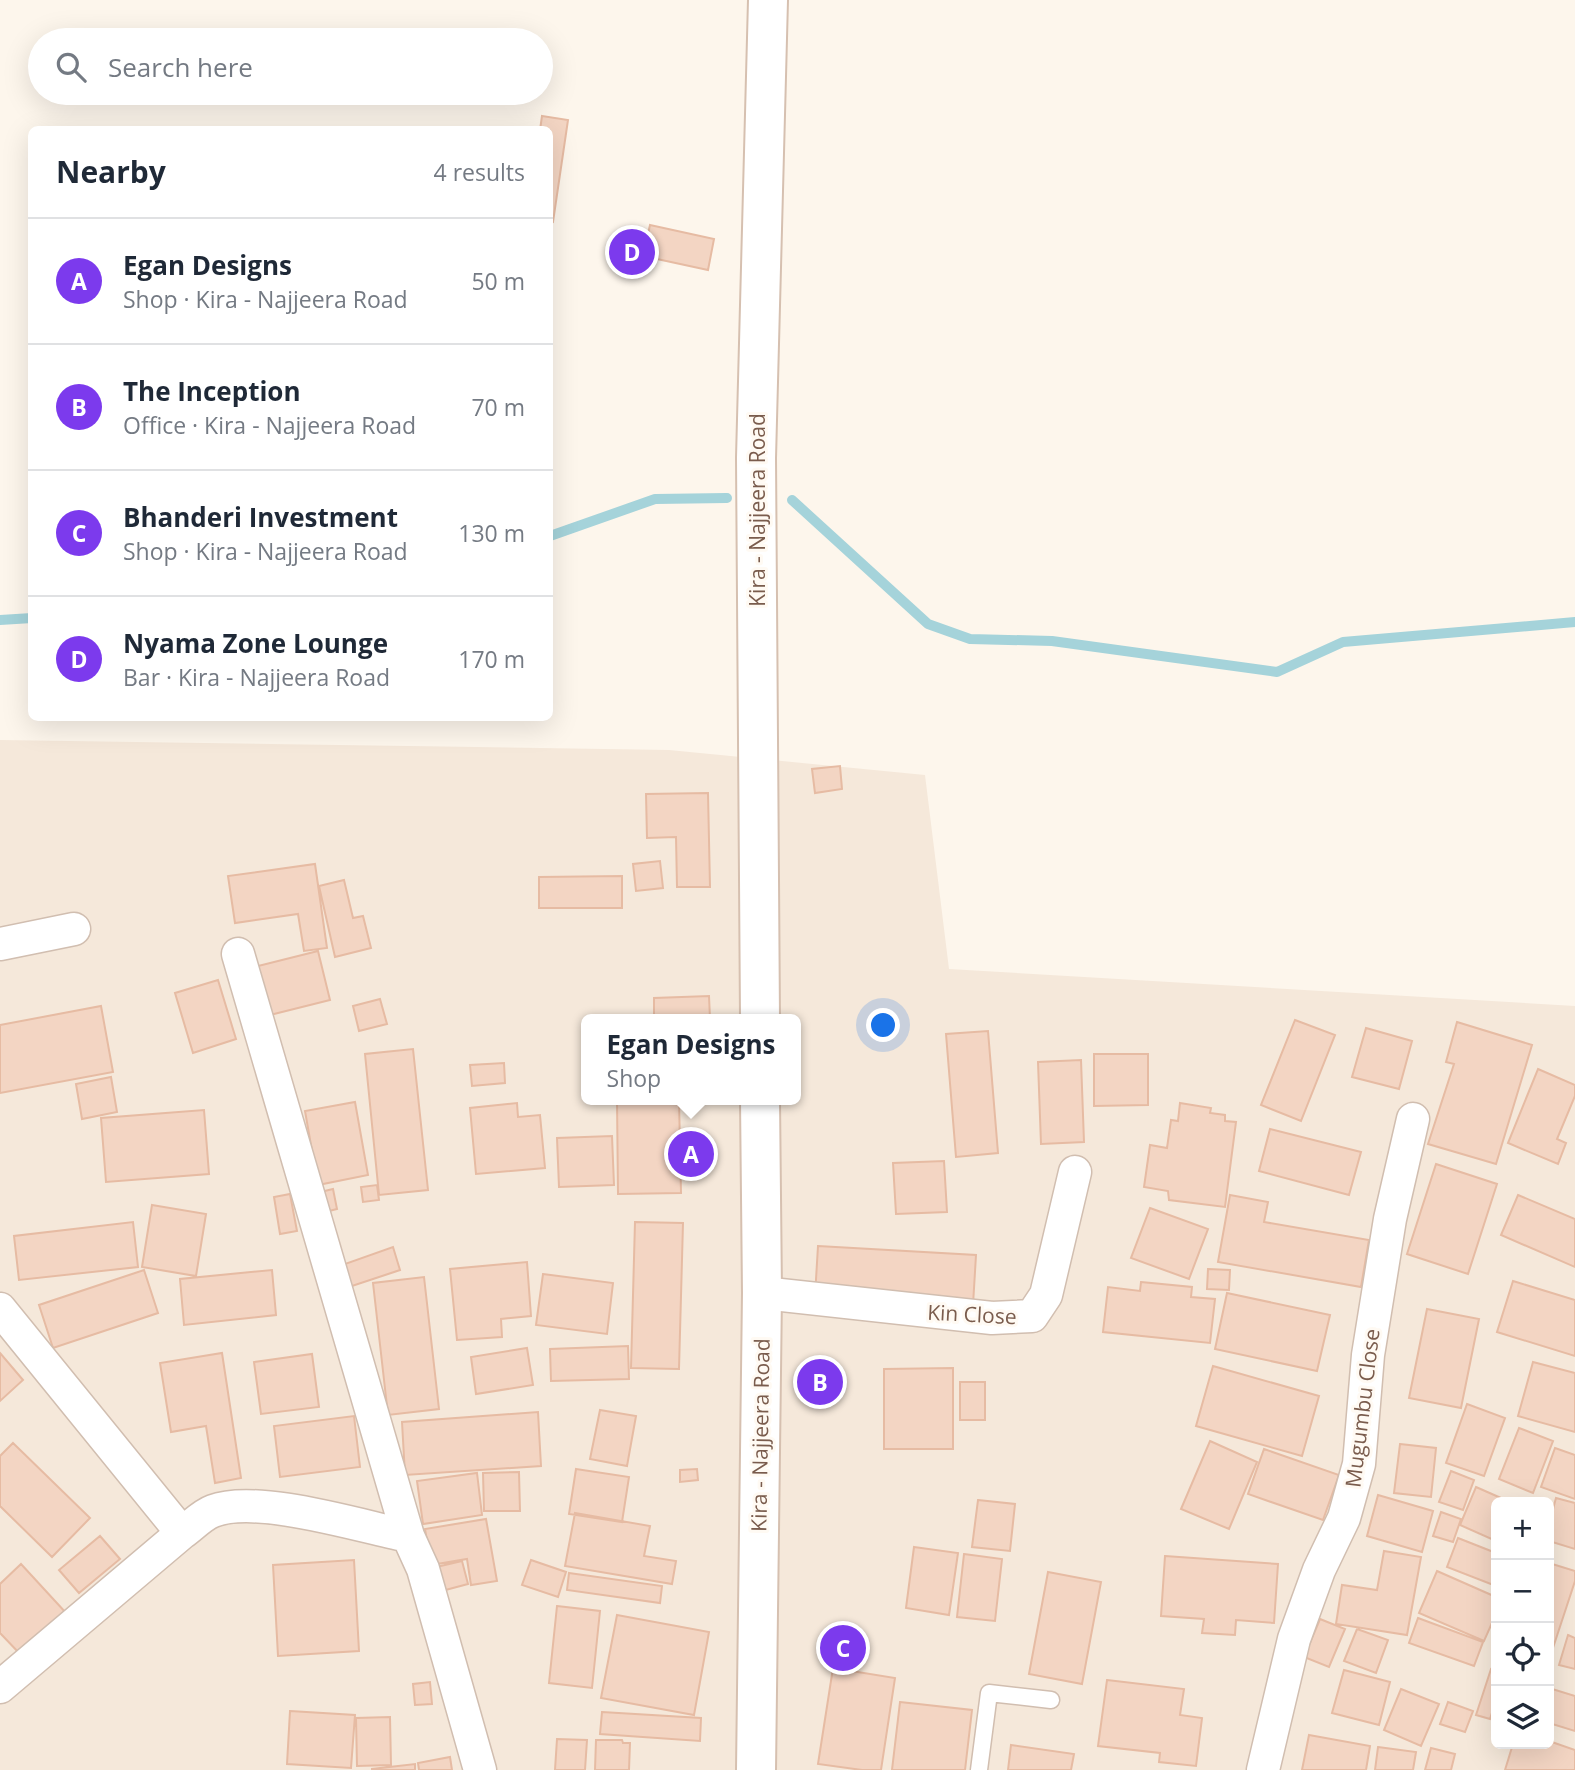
<!DOCTYPE html>
<html lang="en">
<head>
<meta charset="utf-8">
<style>
	:root { --surface:#fff; --page:#f6f6f7; --text:#1f2937; --muted:#747a83; --line:#e0e1e3; --accent:#7c3aed }
	body { margin:0; font-family:"Open Sans",sans-serif; background:var(--page); color:var(--text) }
	.controls { position:absolute; right:21px; bottom:21px; display:grid; overflow:hidden; border-radius:10px; box-shadow:0 7px 28px #0002 }
	.controls button { width:63px; height:63px; display:grid; place-items:center; padding:0; border:0; border-bottom:2px solid var(--line); background:var(--surface); color:var(--text); font:35px sans-serif }
	.you { position:absolute; left:884px; top:1026px; width:24px; height:24px; margin:-18px; border:5px solid #fff; border-radius:50%; background:#1a73e8; box-shadow:0 0 0 10px #1a73e833 }
	.badge { display:grid; place-items:center; width:46px; height:46px; border-radius:50%; background:var(--accent); color:#fff; font-size:23px; font-weight:700 }
	.pin { position:absolute; translate:-50% -50%; border:4px solid #fff; box-shadow:0 2px 7px #0006 }
	.popup { position:absolute; left:581px; top:1014px; width:220px; height:91px; box-sizing:border-box; display:grid; place-content:center; border-radius:10px; background:var(--surface); filter:drop-shadow(0 2px 5px #0005); font-size:23px; white-space:nowrap; color:var(--muted) }
	.popup b { font-size:26px; color:var(--text) }
	.popup::after { content:''; position:absolute; left:50%; top:100%; margin-left:-14px; border:14px solid transparent; border-top-color:var(--surface) }
	.list { margin:0; padding:0; list-style:none }
	h2 { display:flex; justify-content:space-between; align-items:center; height:91px; margin:0; padding:0 28px; font-size:30px }
	h2 small { font-size:23px; font-weight:400; color:var(--muted) }
	.list li { display:grid; grid-template-columns:46px 1fr auto; gap:21px; align-items:center; box-sizing:border-box; height:126px; padding:0 28px; border-top:2px solid var(--line) }
	.list b { display:block; font-size:26px; white-space:nowrap }
	.list p { margin:0; font-size:23px; white-space:nowrap; color:var(--muted) }
	.list em { font-size:23px; font-style:normal; color:var(--muted) }
	.icon { flex:none; width:38px; height:38px; fill:none; stroke:currentColor; stroke-width:2; stroke-linecap:round; stroke-linejoin:round }
	.map { position:relative; flex:none; width:1575px; height:1770px; overflow:hidden }
	.search { position:absolute; background:var(--surface); box-shadow:0 7px 28px #0002; left:28px; top:28px; width:525px; height:77px; display:flex; align-items:center; gap:18px; box-sizing:border-box; padding:0 24px; border-radius:38px; color:var(--muted); font-size:26px }
	.panel { position:absolute; background:var(--surface); box-shadow:0 7px 28px #0002; left:28px; top:126px; width:525px; height:595px; border-radius:10px }
	.map>svg:first-child { display:block }
	.residential { fill:#f5e8da; fill-rule:evenodd }
	.lines { fill:none; stroke-linecap:round; stroke-linejoin:round }
	.stream { stroke:#a5d3da; stroke-width:10 }
	.building { fill:#f3d5c3; stroke:#e6bba3; stroke-width:2 }
	.lane-casing { stroke:#d1beb0; stroke-width:19 }
	.street-casing { stroke:#d1beb0; stroke-width:35 }
	.secondary-casing { stroke:#d6c0b0; stroke-width:42 }
	.lane { stroke:#fff; stroke-width:16 }
	.street { stroke:#fff; stroke-width:32 }
	.secondary { stroke:#fff; stroke-width:38 }
	.labels { text-anchor:middle; dominant-baseline:central; stroke-width:6; stroke-linejoin:round; paint-order:stroke }
	.street-label { font-size:21px; fill:#7a5c4d; stroke:#fffaf3 }
</style>
</head>
<body>
<div class="map">
<svg width="1575" height="1770" viewBox="0 0 1575 1770">
	<rect width="100%" height="100%" fill="#fdf6ec"/>
	<!-- residential -->
	<path class="residential" d="M0,740L669,750L925,775L949,969L1575,1006V1770H0ZM586,1019H796V1100H586ZM1496,1502H1549V1744H1496Z"/>
	<g class="lines">
		<!-- stream -->
		<path class="stream" d="M792,500L928,624L970,639L1052,641L1277,672L1343,642L1575,622
			M550,536L655,499L727,498
			M0,620L32,618"/>
	</g>
	<!-- building -->
	<path class="building" d="M542,116L568,120L553,222L550,221V130H540Z
		M650,225L714,239L708,270L643,256Z
		M840,766L842,789L815,793L812,769Z
		M708,793L710,887H677L676,837L647,838L646,794Z
		M660,861L663,888L636,891L633,864Z
		M315,864L327,948L304,951L298,914L235,923L228,876Z
		M622,876V908H539V877Z
		M344,880L353,918L363,916L371,948L335,957L319,886Z
		M318,951L330,1000L266,1016L254,967Z
		M218,980L236,1039L193,1053L175,993Z
		M709,996L710,1019H654V998Z
		M380,999L387,1024L359,1031L353,1006Z
		M101,1006L113,1072L0,1093V1025Z
		M1295,1020L1335,1035L1301,1121L1261,1105Z
		M1457,1022L1532,1045L1496,1164L1428,1144L1454,1064L1446,1062Z
		M1366,1028L1412,1041L1399,1089L1352,1077Z
		M988,1031L998,1153L956,1157L946,1034Z
		M413,1049L428,1190L379,1195L365,1054Z
		M1094,1054H1148V1105L1094,1106Z
		M1081,1060L1084,1142L1041,1144L1038,1062Z
		M504,1063L505,1083L472,1086L470,1065Z
		M1538,1069L1575,1085V1096L1557,1139L1566,1143L1558,1164L1508,1143Z
		M111,1077L117,1112L82,1119L76,1084Z
		M617,1100H679L681,1193L618,1194Z
		M355,1102L368,1175L318,1185L305,1111Z
		M517,1103L518,1117L540,1115L545,1168L476,1174L470,1108Z
		M1180,1103L1211,1108L1210,1113L1225,1115V1121L1236,1122L1225,1207L1169,1200L1168,1191L1144,1187L1150,1145L1167,1148L1171,1120L1178,1121Z
		M204,1110L209,1174L106,1182L101,1118Z
		M1270,1129L1361,1152L1349,1195L1259,1171Z
		M612,1136L614,1185L559,1187L557,1138Z
		M944,1161L947,1212L896,1214L893,1163Z
		M1436,1164L1497,1184L1468,1274L1407,1254Z
		M377,1185L379,1200L363,1202L361,1187Z
		M333,1189L337,1209L317,1214L312,1194Z
		M290,1194L297,1231L280,1234L274,1197Z
		M1230,1195L1268,1202L1264,1222L1369,1240L1361,1287L1218,1262Z
		M1518,1195L1575,1219V1267L1501,1235Z
		M152,1205L206,1214L196,1276L142,1267Z
		M1150,1208L1208,1229L1189,1279L1131,1258Z
		M133,1222L138,1267L19,1280L14,1236Z
		M635,1222L683,1223L679,1369L631,1368Z
		M818,1246L976,1255L973,1305L815,1296Z
		M393,1247L400,1270L349,1287L342,1265Z
		M527,1262L531,1316L501,1319L502,1337L457,1340L450,1269Z
		M1208,1269L1230,1270L1229,1290L1207,1289Z
		M144,1270L158,1313L53,1348L39,1305Z
		M272,1270L276,1315L184,1325L180,1279Z
		M543,1274L613,1283L607,1334L536,1325Z
		M424,1277L439,1409L388,1415L373,1283Z
		M1513,1281L1575,1300V1356L1497,1332Z
		M1141,1282L1192,1287L1191,1297L1215,1299L1210,1343L1103,1332L1108,1287L1140,1291Z
		M1227,1293L1330,1315L1317,1371L1215,1349Z
		M1427,1309L1479,1319L1461,1408L1409,1398Z
		M628,1346L629,1379L551,1381L550,1349Z
		M527,1348L533,1385L476,1394L471,1357Z
		M0,1353L23,1380L0,1401Z
		M222,1353L241,1478L215,1483L206,1426L171,1432L160,1363Z
		M312,1354L319,1407L261,1414L254,1362Z
		M1533,1362L1575,1373V1432L1518,1416Z
		M1213,1366L1319,1396L1302,1456L1196,1426Z
		M953,1368V1449H884V1369Z
		M960,1382H985V1420H960Z
		M1467,1404L1505,1418L1484,1476L1446,1463Z
		M600,1410L636,1416L627,1466L590,1459Z
		M538,1412L541,1466L405,1475L402,1422Z
		M354,1416L360,1467L280,1477L274,1426Z
		M1519,1428L1553,1441L1533,1493L1499,1479Z
		M1210,1441L1257,1462L1229,1529L1181,1509Z
		M13,1443L90,1518L52,1557L0,1506V1456Z
		M1400,1444L1436,1448L1431,1497L1394,1493Z
		M1555,1448L1575,1455V1499L1541,1487Z
		M1264,1449L1339,1475L1323,1520L1248,1494Z
		M576,1469L629,1477L622,1522L569,1514Z
		M697,1469L698,1480L680,1482V1470Z
		M1451,1471L1474,1480L1463,1510L1439,1502Z
		M519,1472L520,1511H484L483,1473Z
		M477,1473L482,1515L423,1524L417,1481Z
		M1476,1487L1510,1502H1496V1541L1460,1525Z
		M1378,1495L1433,1511L1422,1552L1367,1536Z
		M1556,1498L1575,1503V1549L1549,1541V1524Z
		M978,1500L1015,1504L1010,1551L972,1547Z
		M1441,1512L1461,1519L1453,1542L1433,1536Z
		M575,1513L650,1526L644,1556L676,1561L672,1584L565,1566Z
		M486,1519L497,1581L471,1585L467,1559L431,1565L425,1529Z
		M100,1536L120,1559L79,1593L59,1570Z
		M1458,1538L1496,1553V1586L1447,1567Z
		M914,1547L958,1553L949,1615L906,1608Z
		M1384,1551L1421,1557L1407,1635L1336,1624L1342,1585L1377,1590Z
		M964,1554L1002,1559L995,1621L957,1617Z
		M1165,1556L1278,1564L1274,1623L1236,1620L1235,1635L1202,1633L1204,1619L1161,1616Z
		M354,1560L359,1651L278,1656L273,1565Z
		M531,1560L566,1572L558,1597L522,1585Z
		M462,1561L468,1584L438,1592L432,1568Z
		M1549,1563L1575,1571V1581L1549,1660Z
		M21,1564L67,1614L22,1656L0,1633V1584Z
		M1437,1571L1496,1597V1614L1484,1641L1419,1613Z
		M1048,1572L1101,1582L1082,1684L1029,1674Z
		M569,1573L662,1586L660,1603L567,1590Z
		M557,1606L600,1611L592,1688L549,1683Z
		M617,1615L709,1632L694,1715L601,1698Z
		M1418,1618L1483,1642L1474,1666L1409,1643Z
		M1320,1619L1345,1629L1329,1667L1304,1657Z
		M1357,1629L1388,1640L1376,1673L1344,1661Z
		M1568,1635L1575,1638V1669L1559,1665Z
		M833,1668L895,1678L881,1770H862L818,1764Z
		M1491,1669L1496,1671V1700L1490,1719L1476,1715Z
		M1344,1670L1390,1682L1379,1725L1332,1713Z
		M1107,1680L1184,1689L1180,1715L1202,1718L1196,1766L1159,1762L1160,1753L1098,1746Z
		M430,1682L432,1704L415,1705L413,1684Z
		M1549,1688L1575,1696V1731L1549,1723Z
		M1401,1689L1439,1704L1421,1746L1384,1730Z
		M900,1702L972,1710L965,1770H892Z
		M1448,1702L1473,1711L1465,1732L1440,1724Z
		M290,1711L355,1715L351,1768L287,1764Z
		M602,1712L701,1718L700,1741L600,1734Z
		M390,1717L391,1765L357,1766L356,1718Z
		M1309,1735L1370,1746L1366,1770H1302Z
		M557,1739L587,1740L585,1770H555Z
		M596,1740H622L623,1743H630L629,1770H595Z
		M1549,1741L1575,1750V1770H1505L1513,1744H1549Z
		M1011,1745L1074,1754L1071,1770H1008Z
		M1378,1747L1416,1752L1413,1770H1375Z
		M1431,1748L1455,1754L1451,1770H1425Z
		M450,1757L452,1770H419L418,1763Z
		M415,1764V1770H372V1769Z"/>
	<g class="lines">
		<defs>
			<path id="lane" d="M979,1770L989,1693L1051,1700"/>
			<path id="street" d="M0,944L74,929
				M238,954L408,1536
				M762,1293L992,1318L1032,1316L1046,1295L1075,1172
				M0,1309L182,1533
				M0,1687L182,1533C192,1526 202,1515 213,1511C257,1494 360,1526 408,1536L423,1569L480,1770
				M1263,1770L1294,1639L1319,1570L1344,1518L1359,1464L1368,1355L1390,1219L1413,1119"/>
			<path id="secondary" d="M760,1019L756,458L768,0
				M756,1770L762,1293L760,1100"/>
		</defs>
		<!-- lane casing -->
		<use href="#lane" class="lane-casing"/>
		<!-- street casing -->
		<use href="#street" class="street-casing"/>
		<!-- secondary casing -->
		<use href="#secondary" class="secondary-casing"/>
		<!-- lane -->
		<use href="#lane" class="lane"/>
		<!-- street -->
		<use href="#street" class="street"/>
		<!-- secondary -->
		<use href="#secondary" class="secondary"/>
	</g>
	<g class="labels">
		<!-- street labels -->
		<g class="street-label">
			<text transform="translate(757 510) rotate(-90)">Kira - Najjeera Road</text>
			<text transform="translate(972 1314) rotate(3)">Kin Close</text>
			<text transform="translate(1362 1408) rotate(-83)">Mugumbu Close</text>
			<text transform="translate(760 1435) rotate(-89)">Kira - Najjeera Road</text>
		</g>
	</g>
</svg>
<div class="controls">
<button>+</button>
<button>−</button>
<button><svg class="icon" aria-label="locate" viewBox="0 0 24 24"><circle cx="12" cy="12" r="6"/><path d="M12 2v4M12 18v4M2 12h4M18 12h4"/></svg></button>
<button><svg class="icon" aria-label="layers" viewBox="0 0 24 24"><path d="M12 4l9 5-9 5-9-5zM3 14l9 5 9-5"/></svg></button>
</div>
<div class="you"></div>
<div class="pin badge" style="left:691px;top:1154px">A</div>
<div class="popup"><b>Egan Designs</b>Shop</div>
<div class="pin badge" style="left:820px;top:1382px">B</div>
<div class="pin badge" style="left:843px;top:1648px">C</div>
<div class="pin badge" style="left:632px;top:252px">D</div>
<div class="search"><svg class="icon" aria-label="search" viewBox="0 0 24 24"><circle cx="10" cy="10" r="6"/><path d="M15 15l6 6"/></svg>Search here</div>
<section class="panel">
<h2>Nearby<small>4 results</small></h2>
<ul class="list">
<li><span class="badge">A</span><div><b>Egan Designs</b><p>Shop · Kira - Najjeera Road</p></div><em>50 m</em></li>
<li><span class="badge">B</span><div><b>The Inception</b><p>Office · Kira - Najjeera Road</p></div><em>70 m</em></li>
<li><span class="badge">C</span><div><b>Bhanderi Investment</b><p>Shop · Kira - Najjeera Road</p></div><em>130 m</em></li>
<li><span class="badge">D</span><div><b>Nyama Zone Lounge</b><p>Bar · Kira - Najjeera Road</p></div><em>170 m</em></li>
</ul>
</section>
</div>
</body>
</html>
